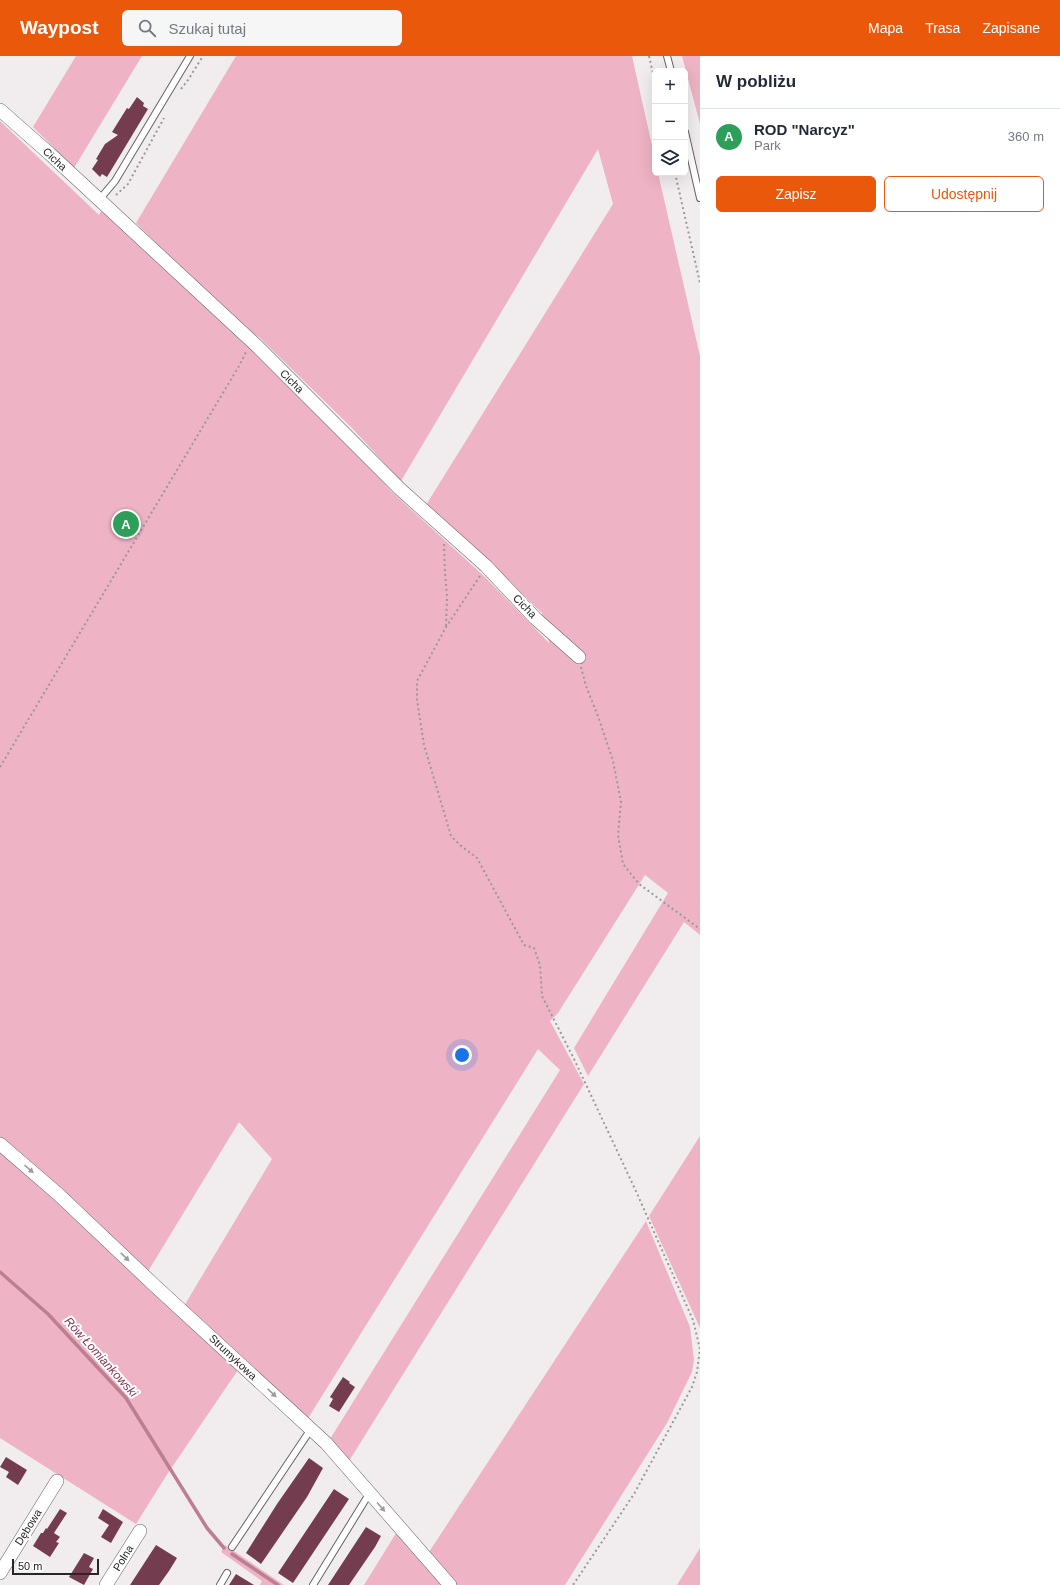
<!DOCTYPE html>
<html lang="pl">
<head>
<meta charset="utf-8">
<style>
	:root { --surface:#fff; --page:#f6f6f7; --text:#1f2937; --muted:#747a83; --line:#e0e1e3; --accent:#ea580c }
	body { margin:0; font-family:Helvetica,sans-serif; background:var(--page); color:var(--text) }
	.controls { position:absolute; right:12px; top:12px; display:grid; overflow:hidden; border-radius:6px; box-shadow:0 4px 16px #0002 }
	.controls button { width:36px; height:36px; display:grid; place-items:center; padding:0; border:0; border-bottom:1px solid var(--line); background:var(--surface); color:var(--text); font:20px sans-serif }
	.scale { position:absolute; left:12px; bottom:10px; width:87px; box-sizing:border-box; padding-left:4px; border:2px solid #272526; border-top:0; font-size:11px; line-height:14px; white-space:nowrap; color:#272526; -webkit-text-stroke:3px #fff; paint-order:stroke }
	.you { position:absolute; left:462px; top:999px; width:14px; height:14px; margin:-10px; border:3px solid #fff; border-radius:50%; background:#1a73e8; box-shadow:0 0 0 6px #1a73e833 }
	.badge { display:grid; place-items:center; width:26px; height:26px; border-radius:50%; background:var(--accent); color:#fff; font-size:13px; font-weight:700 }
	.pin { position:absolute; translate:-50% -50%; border:2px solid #fff; box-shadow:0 1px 4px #0006 }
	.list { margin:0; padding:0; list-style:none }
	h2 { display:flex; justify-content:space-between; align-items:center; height:52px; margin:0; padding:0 16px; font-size:17px }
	h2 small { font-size:13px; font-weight:400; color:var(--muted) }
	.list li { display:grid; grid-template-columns:26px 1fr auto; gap:12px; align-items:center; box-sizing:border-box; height:56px; padding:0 16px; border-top:1px solid var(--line) }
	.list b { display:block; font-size:15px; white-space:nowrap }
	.list p { margin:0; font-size:13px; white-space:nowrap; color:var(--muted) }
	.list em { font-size:13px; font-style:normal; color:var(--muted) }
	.actions { display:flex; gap:8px; padding:12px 16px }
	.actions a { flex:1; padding:9px 0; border:1px solid var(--accent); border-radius:6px; text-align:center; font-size:14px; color:var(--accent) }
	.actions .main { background:var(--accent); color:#fff }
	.icon { flex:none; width:22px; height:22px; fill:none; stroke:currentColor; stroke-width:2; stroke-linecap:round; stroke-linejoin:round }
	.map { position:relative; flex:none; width:700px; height:1529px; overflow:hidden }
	header { display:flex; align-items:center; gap:24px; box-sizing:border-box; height:56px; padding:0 20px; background:var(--accent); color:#fff }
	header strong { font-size:19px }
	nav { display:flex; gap:22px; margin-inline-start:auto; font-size:14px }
	.search { width:280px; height:36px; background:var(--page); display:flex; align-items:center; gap:10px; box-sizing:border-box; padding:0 14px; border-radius:6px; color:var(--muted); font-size:15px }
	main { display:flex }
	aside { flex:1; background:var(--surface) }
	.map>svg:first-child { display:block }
	.green { fill:#eeb3c4 }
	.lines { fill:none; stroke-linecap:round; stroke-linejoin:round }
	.stream { stroke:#bc7f91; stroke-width:3.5 }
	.building { fill:#743d4f }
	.service-casing { stroke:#676364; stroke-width:8 }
	.minor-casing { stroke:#676364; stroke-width:14 }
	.path { stroke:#9b9899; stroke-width:2; stroke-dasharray:2 3; stroke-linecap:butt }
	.service { stroke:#fff; stroke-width:6 }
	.minor { stroke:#fff; stroke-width:13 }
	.oneway { fill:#9e9d9d }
	.labels { text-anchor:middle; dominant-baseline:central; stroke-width:4; stroke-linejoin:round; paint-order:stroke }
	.street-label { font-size:11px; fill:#272526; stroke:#fff }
	.water-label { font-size:12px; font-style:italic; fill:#823651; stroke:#fff }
</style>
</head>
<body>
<header>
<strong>Waypost</strong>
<div class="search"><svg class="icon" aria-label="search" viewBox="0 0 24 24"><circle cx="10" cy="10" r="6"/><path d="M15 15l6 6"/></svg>Szukaj tutaj</div>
<nav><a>Mapa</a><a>Trasa</a><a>Zapisane</a></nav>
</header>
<main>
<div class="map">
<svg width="700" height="1529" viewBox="0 0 700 1529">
	<rect width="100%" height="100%" fill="#f1edee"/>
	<!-- green -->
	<path class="green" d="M76,0H142L74,112L33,71Z
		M236,0H632L655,103V117H658L700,300V879L684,866L588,1020L574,992L668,837L645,819L558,957L550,965L584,1028L349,1405L330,1383L560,1014L538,993L307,1364L184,1250L272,1103L239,1066L147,1217L57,1132L0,1081V65L99,159L102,153L129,176L222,267L329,367L392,436L485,521L549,587L542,557L426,449L613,148L598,93L401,425L351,371L260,282L227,258L136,167Z
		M682,0H700V68Z
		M700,1080V1272L649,1160Z
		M0,1091L238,1314L168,1417L136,1468L0,1382Z
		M646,1165L690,1271L694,1304L692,1316L667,1367L565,1529H457L429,1496Z
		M398,1474L443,1529H364Z
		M225,1489L284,1529H260L262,1525L221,1496Z
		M700,1492V1529H677Z"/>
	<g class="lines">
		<!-- stream -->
		<path class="stream" d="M0,1216L48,1258L126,1342L207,1472L224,1492
			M232,1498L278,1529"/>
	</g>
	<!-- building -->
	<path class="building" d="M137,41L144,47L143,50L148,53L107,121L102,118L100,121L92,113L98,104L96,103L105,88L118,79L112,76L127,52L129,53Z
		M343,1321L350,1326L349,1327L355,1331L339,1356L329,1350L333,1343L330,1341Z
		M6,1401L27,1414L18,1429L6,1421L9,1416L0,1411Z
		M309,1402L323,1412L307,1441L261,1508L246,1497L277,1448Z
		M334,1433L349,1443L293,1527L278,1517Z
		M60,1453L67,1457L54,1477L60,1481L56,1486L59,1487L50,1501L33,1490L41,1477H43L46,1472L47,1473Z
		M103,1453L123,1466L111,1487L101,1481L109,1469L98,1462Z
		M366,1471L381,1480L375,1491L349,1529H328Z
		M156,1489L177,1502L169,1515L159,1529H130Z
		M84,1497L94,1502L89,1511L93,1513L84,1529L69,1521Z
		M236,1518L254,1529H229Z"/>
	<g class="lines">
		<defs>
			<path id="service" d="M667,0L671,15
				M685,76L700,142
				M99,144L115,125L190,0
				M232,1491L311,1373
				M220,1529L227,1517
				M313,1529L369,1438"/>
			<path id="minor" d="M0,54L50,98L258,291L400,433L486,510L535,562L579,601
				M0,1088L58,1138L153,1228L326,1387L450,1529
				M0,1517L57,1425
				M106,1529L140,1475"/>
		</defs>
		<!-- service casing -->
		<use href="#service" class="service-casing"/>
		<!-- minor casing -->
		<use href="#minor" class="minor-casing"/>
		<!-- path -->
		<path class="path" d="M649,0L655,26
			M181,33L188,24L203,0
			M675,117L700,227
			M116,139L128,128L164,62
			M444,488L445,516L447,542L446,570
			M480,520L446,571L417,625V644L424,689L451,780L460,789L477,802L524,889L534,892L540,909L542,940L574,1003L635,1133L693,1264L700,1293L697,1316L692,1331L634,1438L573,1529
			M581,611L586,630L599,663L613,705L621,746L618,779L623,808L639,828L700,873
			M0,711L239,310L246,296"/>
		<!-- service -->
		<use href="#service" class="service"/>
		<!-- minor -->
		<use href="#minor" class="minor"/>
	</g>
	<!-- one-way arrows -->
	<defs><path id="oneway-solid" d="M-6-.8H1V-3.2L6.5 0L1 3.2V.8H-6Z"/></defs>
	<g class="oneway">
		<use href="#oneway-solid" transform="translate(29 1113) rotate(41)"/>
		<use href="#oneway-solid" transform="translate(125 1201) rotate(44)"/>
		<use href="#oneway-solid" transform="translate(272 1337) rotate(43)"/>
		<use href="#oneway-solid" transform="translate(381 1451) rotate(49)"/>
	</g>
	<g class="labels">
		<!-- street labels -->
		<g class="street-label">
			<text transform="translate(55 103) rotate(43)">Cicha</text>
			<text transform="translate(292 325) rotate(45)">Cicha</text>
			<text transform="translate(525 550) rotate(46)">Cicha</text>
			<text transform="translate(233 1301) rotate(43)">Strumykowa</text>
			<text transform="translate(28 1471) rotate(-58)">Dębowa</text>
			<text transform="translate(123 1502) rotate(-58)">Polna</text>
		</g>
		<!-- water labels -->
		<g class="water-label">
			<text transform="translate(101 1301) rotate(48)">Rów Łomiankowski</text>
		</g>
	</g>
</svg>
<div class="controls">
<button>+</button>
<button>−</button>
<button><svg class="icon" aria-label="layers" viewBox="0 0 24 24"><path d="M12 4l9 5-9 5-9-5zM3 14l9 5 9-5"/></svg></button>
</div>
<div class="scale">50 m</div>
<div class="you"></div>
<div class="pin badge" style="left:126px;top:468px;background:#2e9e5b">A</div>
</div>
<aside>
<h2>W pobliżu<small></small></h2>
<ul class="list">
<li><span class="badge" style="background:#2e9e5b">A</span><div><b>ROD &quot;Narcyz&quot;</b><p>Park</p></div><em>360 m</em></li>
</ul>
<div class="actions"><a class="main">Zapisz</a><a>Udostępnij</a></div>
</aside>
</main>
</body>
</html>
